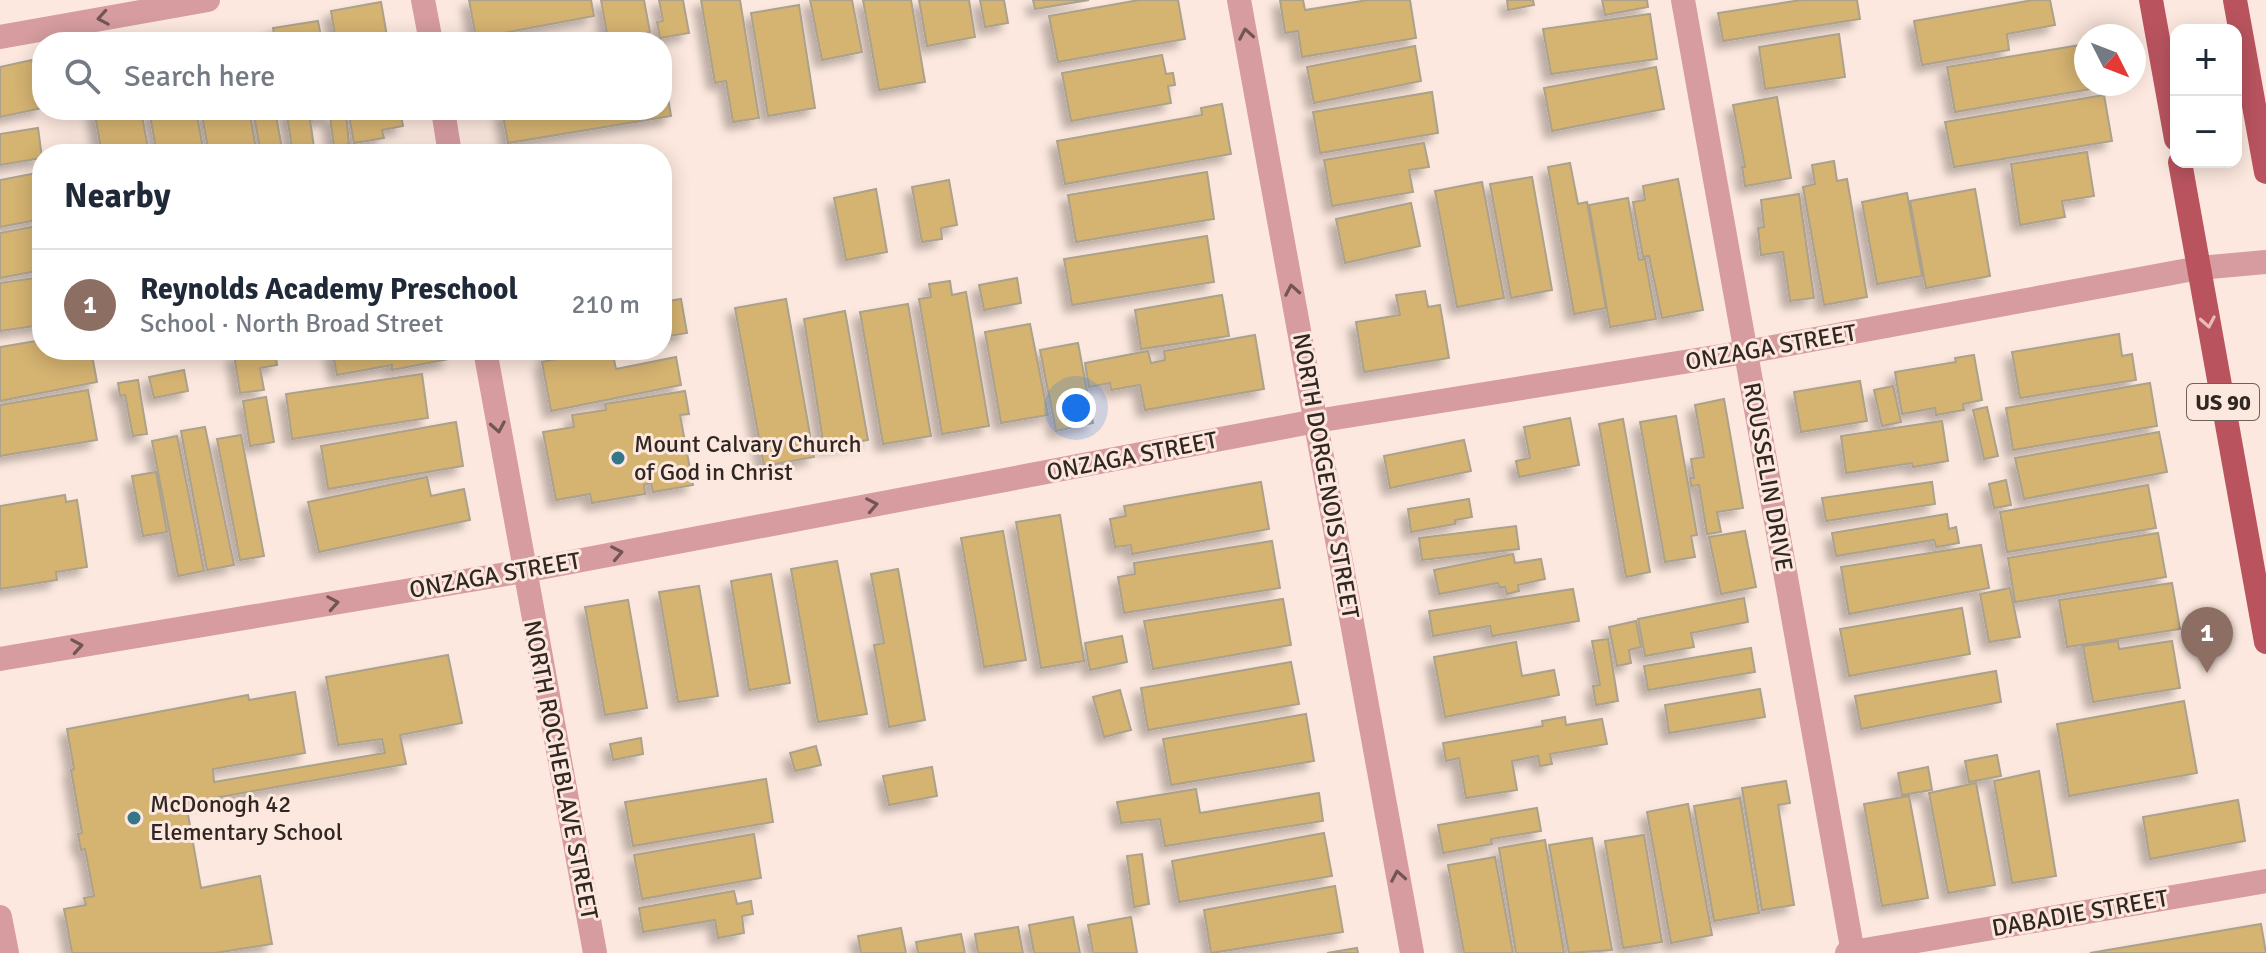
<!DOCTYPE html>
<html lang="en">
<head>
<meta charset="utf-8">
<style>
	:root { --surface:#fff; --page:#f6f6f7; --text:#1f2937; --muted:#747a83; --line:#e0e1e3; --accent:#7c3aed }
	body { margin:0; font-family:Signika,sans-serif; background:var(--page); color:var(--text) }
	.controls { position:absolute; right:24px; top:24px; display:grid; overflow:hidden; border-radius:16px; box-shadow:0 4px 20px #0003 }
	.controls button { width:72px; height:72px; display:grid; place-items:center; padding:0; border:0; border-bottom:2px solid var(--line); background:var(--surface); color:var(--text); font:40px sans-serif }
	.compass { position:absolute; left:2074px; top:24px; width:72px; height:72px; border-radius:50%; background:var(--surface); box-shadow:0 4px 20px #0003; rotate:132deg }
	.you { position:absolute; left:1076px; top:408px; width:28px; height:28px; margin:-20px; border:6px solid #fff; border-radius:50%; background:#1a73e8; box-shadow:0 0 0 12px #1a73e833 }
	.badge { display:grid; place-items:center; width:52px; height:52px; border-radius:50%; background:var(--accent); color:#fff; font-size:26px; font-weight:700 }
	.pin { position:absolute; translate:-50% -66px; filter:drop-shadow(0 2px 4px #0008) }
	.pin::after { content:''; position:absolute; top:42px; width:28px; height:24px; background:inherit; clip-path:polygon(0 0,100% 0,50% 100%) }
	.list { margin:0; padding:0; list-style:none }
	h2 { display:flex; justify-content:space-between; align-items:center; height:104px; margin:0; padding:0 32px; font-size:34px }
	h2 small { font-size:26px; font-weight:400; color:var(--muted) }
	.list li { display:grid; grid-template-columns:52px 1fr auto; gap:24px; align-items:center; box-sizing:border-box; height:112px; padding:0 32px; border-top:2px solid var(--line) }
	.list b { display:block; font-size:30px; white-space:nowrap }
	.list p { margin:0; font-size:26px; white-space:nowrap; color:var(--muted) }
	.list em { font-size:26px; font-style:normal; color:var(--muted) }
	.icon { flex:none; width:44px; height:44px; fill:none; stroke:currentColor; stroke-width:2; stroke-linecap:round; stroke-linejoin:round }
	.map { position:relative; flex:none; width:2266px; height:953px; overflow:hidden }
	.search { position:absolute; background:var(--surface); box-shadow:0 4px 20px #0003; left:32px; top:32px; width:640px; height:88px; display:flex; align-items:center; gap:20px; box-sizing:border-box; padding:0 28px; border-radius:32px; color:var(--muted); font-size:30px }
	.panel { position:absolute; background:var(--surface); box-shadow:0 4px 20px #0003; left:32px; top:144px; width:640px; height:216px; border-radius:32px }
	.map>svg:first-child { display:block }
	.building { fill:#d5b371; stroke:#aca18c; stroke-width:2; filter:url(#shadow) }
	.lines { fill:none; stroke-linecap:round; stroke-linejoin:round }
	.street { stroke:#d69ca0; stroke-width:24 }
	.primary { stroke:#b9545f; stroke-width:24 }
	.oneway { stroke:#725654 }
	.oneway2 { stroke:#e8bcb8 }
	.poi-dot { fill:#357789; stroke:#fce8de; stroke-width:3 }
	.labels { text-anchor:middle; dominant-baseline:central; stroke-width:6; stroke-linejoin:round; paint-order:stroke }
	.shield { fill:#fce8de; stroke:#6d615a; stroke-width:2 }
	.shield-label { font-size:22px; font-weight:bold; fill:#302722 }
	.street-label { font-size:24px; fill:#302722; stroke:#fce8de }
	.poi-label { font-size:24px; fill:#302722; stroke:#fce8de; text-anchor:start }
</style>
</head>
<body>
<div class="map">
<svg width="2266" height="953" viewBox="0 0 2266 953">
	<defs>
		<filter id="shadow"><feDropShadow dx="-7" dy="7" stdDeviation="4" flood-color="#0004"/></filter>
	</defs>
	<rect width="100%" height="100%" fill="#fce8de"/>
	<!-- building -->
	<path class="building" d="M469,0H591L594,16L476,38Z
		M601,0H644L650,32L608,40Z
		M659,0H683L689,33L660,38L657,22L663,21Z
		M701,0H740L759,118L733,122L726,81L715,83Z
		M810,0H852L862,52L822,60Z
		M863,0H911L925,82L879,90Z
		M919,0H969L975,37L927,46Z
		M980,0H1004L1008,23L985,27Z
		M1033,0H1089L1035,9Z
		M1139,0H1178L1185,39L1058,62L1049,16Z
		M1280,0H1303L1305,10L1368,0H1410L1416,38L1302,57L1298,31L1285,33Z
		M1507,0H1533L1534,5L1508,10Z
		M1602,0H1647L1648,7L1605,15Z
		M1801,0H1857L1860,19L1723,41L1718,13Z
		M2033,0H2050L2055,25L2007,34L2009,50L1922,65L1914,21Z
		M381,2L388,42H336L331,11Z
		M799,5L815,108L768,116L751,13Z
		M1650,14L1657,59L1551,74L1543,29Z
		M318,21L322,42H275L273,28Z
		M1839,34L1845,77L1765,89L1759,47Z
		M555,36L556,42H517Z
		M2086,44V84H2102L2103,87L1955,112L1947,67Z
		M1415,46L1421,81L1314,103L1307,67Z
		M1162,55L1166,74L1173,73L1175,85L1168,86L1171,103L1071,121L1062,73Z
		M32,60L42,108L0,117V67Z
		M1656,67L1664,109L1552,131L1544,88Z
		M662,72H664L671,116L508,143L502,110H662Z
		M1432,92L1438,133L1320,153L1313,112Z
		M2104,95L2112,141L1954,167L1945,122Z
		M1777,97L1791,178L1745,186L1742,167H1745L1733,105Z
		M1222,104L1231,154L1065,184L1057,141L1202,115L1201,108Z
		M94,110H141L149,154H102Z
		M149,110H196L204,154H157Z
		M201,110H249L257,154H209Z
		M253,110H275L283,154H261Z
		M286,110H333L334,116L310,120L315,154H293Z
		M348,110H400L403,126L382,130L384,138L354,143Z
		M346,115L349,144L334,147L330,117Z
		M38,128L42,158L0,165V134Z
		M1424,143L1429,167L1409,170L1413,192L1332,206L1324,160Z
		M623,148L624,154H582Z
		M2087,152L2094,196L2062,201L2065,217L2020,225L2011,164Z
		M1834,161L1837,181L1847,179L1867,297L1824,305L1803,187L1815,184L1812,165Z
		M1570,163L1578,204L1587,202L1606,308L1574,314L1548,167Z
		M42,172V219L0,227V180Z
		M1207,172L1214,219L1076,242L1068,195Z
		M1532,177L1552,290L1511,298L1490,184Z
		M1678,179L1703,310L1662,318L1649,256L1643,257L1633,202L1645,200L1643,186Z
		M949,180L957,225L941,228L942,239L922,242L912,187Z
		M1482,182L1504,298L1457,307L1435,191Z
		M876,189L887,252L846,260L834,198Z
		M1975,189L1990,276L1926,288L1910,201Z
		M1907,193L1922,276L1877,284L1862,202Z
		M1799,194L1814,298L1790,301L1783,252L1761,255L1758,228L1764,227L1761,200Z
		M1628,198L1639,260L1645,259L1656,319L1610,327L1589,205Z
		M1411,203L1420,246L1345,263L1336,219Z
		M42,225V270L0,278V233Z
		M1207,236L1214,282L1072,305L1064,259Z
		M42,277V325L0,331V283Z
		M1017,278L1021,303L984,310L979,285Z
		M950,281L952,295L966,292L989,426L942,434L919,299L931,297L929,284Z
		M1425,291L1428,307L1440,305L1449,358L1364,372L1356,322L1400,315L1396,295Z
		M1222,295L1229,336L1141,349L1135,310Z
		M681,299L687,333L662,337V302Z
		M786,299L814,457L764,466L735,308Z
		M908,304L931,436L883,444L860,312Z
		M845,311L868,440L824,448L804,319Z
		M1030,324L1048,415L1001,423L985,332Z
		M2119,334L2122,356L2132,354L2136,380L2020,398L2012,352Z
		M1255,335L1264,389L1145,410L1140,385L1111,390L1110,383L1089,387L1085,363L1148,351L1151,363L1165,360L1164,351Z
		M42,340V350H91L97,382L0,401V347Z
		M1078,343L1093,423L1056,431L1040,350Z
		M262,350H275L277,365L260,368L264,390L240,393L234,354Z
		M332,350H447L449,359L392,370V365L337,375Z
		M546,350H597L548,359Z
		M601,350H612L616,369L676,357L681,385L551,411L542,362Z
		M1974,355L1982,400L1963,404L1964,410L1936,415L1935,408L1902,414L1895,372L1956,362L1955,358Z
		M184,370L188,391L154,398L149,377Z
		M422,374L428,418L292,439L286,394Z
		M138,380L147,434L133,436L125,395L120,396L118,383Z
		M1860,381L1867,421L1801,432L1794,392Z
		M2150,383L2157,426L2013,450L2006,408Z
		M1893,386L1901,422L1882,426L1874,390Z
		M88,390L97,440L0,456V405Z
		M685,391L689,414L680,415L693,485L653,492L651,483L644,485L645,494L592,503L590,494L556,500L543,432L574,427L572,415L606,410L605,404Z
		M266,397L274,442L250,446L243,401Z
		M1724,399L1743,508L1717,512L1721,532L1707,534L1699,485L1691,486L1690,478H1694L1691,459L1704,457L1695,405Z
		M1987,407L1998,456L1984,459L1973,410Z
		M1676,416L1697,535L1691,536L1695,557L1665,562L1640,422Z
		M1570,418L1579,465L1519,477L1516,461L1530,458L1524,427Z
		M1623,419L1650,572L1626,577L1599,424Z
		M1942,421L1948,461L1913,467L1912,463L1846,473L1841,436Z
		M456,422L463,466L328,489L321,446Z
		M205,427L234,565L207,570L181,431Z
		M2159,432L2167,472L2024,499L2015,458Z
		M241,435L264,556L240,560L217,439Z
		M177,436L204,571L178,576L152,441Z
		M1464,440L1471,471L1390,488L1384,456Z
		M156,472L167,532L143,536L132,476Z
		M427,477L431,496L464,489L470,520L319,552L308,502Z
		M2006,480L2011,505L1994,508L1989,484Z
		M1261,482L1269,529L1132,554L1131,545L1115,547L1110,519L1126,516L1124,506Z
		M1932,482L1935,504L1826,521L1822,498Z
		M2148,485L2156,528L2007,552L2000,512Z
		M65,495L66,502L77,500L87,567L56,572L57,580L0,589V506Z
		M1469,499L1472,517L1455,520V524L1411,532L1408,509Z
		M1947,514L1949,529L1956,527L1959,543L1936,547L1934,540L1836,556L1832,533Z
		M1060,515L1084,661L1041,668L1016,522Z
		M1516,526L1519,549L1422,560L1419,538Z
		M1003,531L1026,660L984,667L961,538Z
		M1745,531L1756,587L1721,594L1709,537Z
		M2158,533L2166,577L2015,602L2008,558Z
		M1272,541L1280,588L1124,613L1118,577L1135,574L1134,563Z
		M1981,545L1989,588L1849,614L1841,567Z
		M1513,554L1515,563L1541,559L1545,579L1518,585L1519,591L1507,594L1505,587H1499L1498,583L1439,594L1434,570Z
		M837,561L867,714L818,722L791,569Z
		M898,569L925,720L889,727L874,645L884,643L871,574Z
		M771,574L790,683L749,690L731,581Z
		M2172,583L2180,629L2067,647L2059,600Z
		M699,586L718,696L678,702L659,592Z
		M2010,588L2020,637L1989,642L1980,594Z
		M1573,589L1579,621L1492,636L1490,626L1433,636L1429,611Z
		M1744,598L1748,622L1691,633L1694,647L1645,656L1638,619Z
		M1283,599L1291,645L1153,669L1144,621Z
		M628,600L647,708L605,715L585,607Z
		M1962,608L1970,654L1849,676L1840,629Z
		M1636,621L1641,647L1629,650L1631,663L1617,666L1609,627Z
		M1122,636L1127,662L1090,670L1085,643Z
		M1608,639L1618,701L1596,705L1593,686L1600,685L1592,641Z
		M2118,641L2119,649L2172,641L2180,688L2093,702L2083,646Z
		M1516,642L1522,676L1554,670L1559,695L1445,717L1434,657Z
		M1751,648L1755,672L1648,690L1644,666Z
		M448,655L462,723L400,735L406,764L186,803L201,888L260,876L272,944L215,953H72L64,909L86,905L84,898L94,896L85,849L81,850L78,834L82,833L71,770L74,769L67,729L248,695L249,700L295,692L305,753L213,769L214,782L385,753L382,739L338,745L326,677Z
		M1291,662L1299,704L1148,730L1141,688Z
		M1996,671L2001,702L1861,729L1855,696Z
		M1760,689L1765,717L1669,733L1665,705Z
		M1120,690L1131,730L1104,737L1093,697Z
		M2184,701L2197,773L2069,796L2057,724Z
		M1306,714L1314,761L1171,785L1163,739Z
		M1565,717L1566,725L1602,719L1607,744L1550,754L1552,764L1540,766L1538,756L1512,761L1517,790L1466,798L1459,758L1446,761L1443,743L1543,726L1542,721Z
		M641,738L643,754L613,760L610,744Z
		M816,746L821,765L795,771L790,753Z
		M1997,755L2001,776L1969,782L1965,761Z
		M932,767L937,796L889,805L883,776Z
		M1928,767L1932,790L1902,795L1898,773Z
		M2039,771L2056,876L2012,883L1994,781Z
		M766,779L773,822L633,846L625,802Z
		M1786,781L1790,803L1778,805L1794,905L1762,910L1742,788Z
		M1976,783L1995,885L1948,893L1929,793Z
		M1196,789L1200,813L1319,793L1323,821L1165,846L1160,819L1121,823L1117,802Z
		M1909,796L1928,898L1882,906L1864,804Z
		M1740,798L1759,913L1714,921L1694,806Z
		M2238,800L2245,841L2150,859L2143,817Z
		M1688,804L1712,935L1671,943L1647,812Z
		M1537,808L1541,831L1491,839L1492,844L1443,853L1438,825Z
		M1324,833L1332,876L1179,902L1172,861Z
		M754,834L761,878L642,899L634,855Z
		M1644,835L1662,942L1623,948L1605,841Z
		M1592,838L1612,950L1569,953L1549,845Z
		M1545,840L1564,953H1516L1499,848Z
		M1142,854L1149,904L1134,907L1127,856Z
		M1495,857L1513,953H1464L1448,865Z
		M1335,886L1343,932L1211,953L1204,910Z
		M734,891L737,904L751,901L753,914L742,916L744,933L718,938L715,920L643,932L639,908Z
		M1073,917L1080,953H1034L1029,925Z
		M1131,917L1137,953H1093L1088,925Z
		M2261,924L2266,953H2090Z
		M1018,927L1023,953H978L975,934Z
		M901,928L906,953H861L858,936Z
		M961,934L965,953H918L916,942Z
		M1357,948L1358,953H1327Z"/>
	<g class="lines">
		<!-- street -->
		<path class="street" d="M423,0L431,42
			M1239,0L1412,953
			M1683,0L1853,953
			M0,37L208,0
			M443,110L450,154
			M485,350L595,953
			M0,659L524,571L1316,421L1746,352L2199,268L2266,262
			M0,917L7,953
			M1847,953L2266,881"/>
		<!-- primary -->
		<path class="primary" d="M2151,0L2176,139
			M2235,0L2266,172
			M2180,162L2266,642"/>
	</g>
	<!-- one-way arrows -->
	<defs><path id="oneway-chevron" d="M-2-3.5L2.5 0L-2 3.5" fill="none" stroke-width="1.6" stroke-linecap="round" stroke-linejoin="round" transform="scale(2)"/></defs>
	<g class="oneway">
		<use href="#oneway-chevron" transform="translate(103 18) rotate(170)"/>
		<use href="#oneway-chevron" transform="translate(1246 34) rotate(-100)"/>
		<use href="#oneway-chevron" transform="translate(1292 290) rotate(-100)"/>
		<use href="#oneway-chevron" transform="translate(498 427) rotate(80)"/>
		<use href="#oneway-chevron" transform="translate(872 505) rotate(-11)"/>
		<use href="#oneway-chevron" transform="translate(617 553) rotate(-11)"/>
		<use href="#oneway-chevron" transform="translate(333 603) rotate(-10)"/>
		<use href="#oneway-chevron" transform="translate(77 646) rotate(-10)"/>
		<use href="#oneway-chevron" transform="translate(1398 876) rotate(-100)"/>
	</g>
	<use class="oneway2" href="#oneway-chevron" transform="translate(2208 322) rotate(80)"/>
	<!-- markers -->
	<g class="poi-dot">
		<circle cx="618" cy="458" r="8"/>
		<circle cx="134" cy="818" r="8"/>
	</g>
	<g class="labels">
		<!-- shield labels -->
		<rect class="shield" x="2187" y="384" width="72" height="36" rx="6"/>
		<g class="shield-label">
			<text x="2223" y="402">US 90</text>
		</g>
		<!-- street labels -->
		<g class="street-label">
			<text transform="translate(1771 347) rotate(-10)">ONZAGA STREET</text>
			<text transform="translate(1132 456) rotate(-11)">ONZAGA STREET</text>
			<text transform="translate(1326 476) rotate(80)">NORTH DORGENOIS STREET</text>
			<text transform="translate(1768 477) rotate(80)">ROUSSELIN DRIVE</text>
			<text transform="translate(495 575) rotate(-10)">ONZAGA STREET</text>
			<text transform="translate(561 770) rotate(79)">NORTH ROCHEBLAVE STREET</text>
			<text transform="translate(2080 913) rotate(-10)">DABADIE STREET</text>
		</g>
		<!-- poi labels -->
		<g class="poi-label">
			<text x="634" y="444">Mount Calvary Church<tspan x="634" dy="28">of God in Christ</tspan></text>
			<text x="150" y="804">McDonogh 42<tspan x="150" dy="28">Elementary School</tspan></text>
		</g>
	</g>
</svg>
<div class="controls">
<button>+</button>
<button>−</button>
</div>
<svg class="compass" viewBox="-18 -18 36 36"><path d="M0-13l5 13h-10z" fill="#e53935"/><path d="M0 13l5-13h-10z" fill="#747a83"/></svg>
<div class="you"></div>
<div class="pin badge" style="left:2207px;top:673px;background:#8d6e63">1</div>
<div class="search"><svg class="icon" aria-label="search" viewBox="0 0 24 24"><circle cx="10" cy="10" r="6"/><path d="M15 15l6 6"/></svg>Search here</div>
<section class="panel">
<h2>Nearby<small></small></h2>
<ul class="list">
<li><span class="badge" style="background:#8d6e63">1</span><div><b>Reynolds Academy Preschool</b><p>School · North Broad Street</p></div><em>210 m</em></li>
</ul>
</section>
</div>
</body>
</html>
